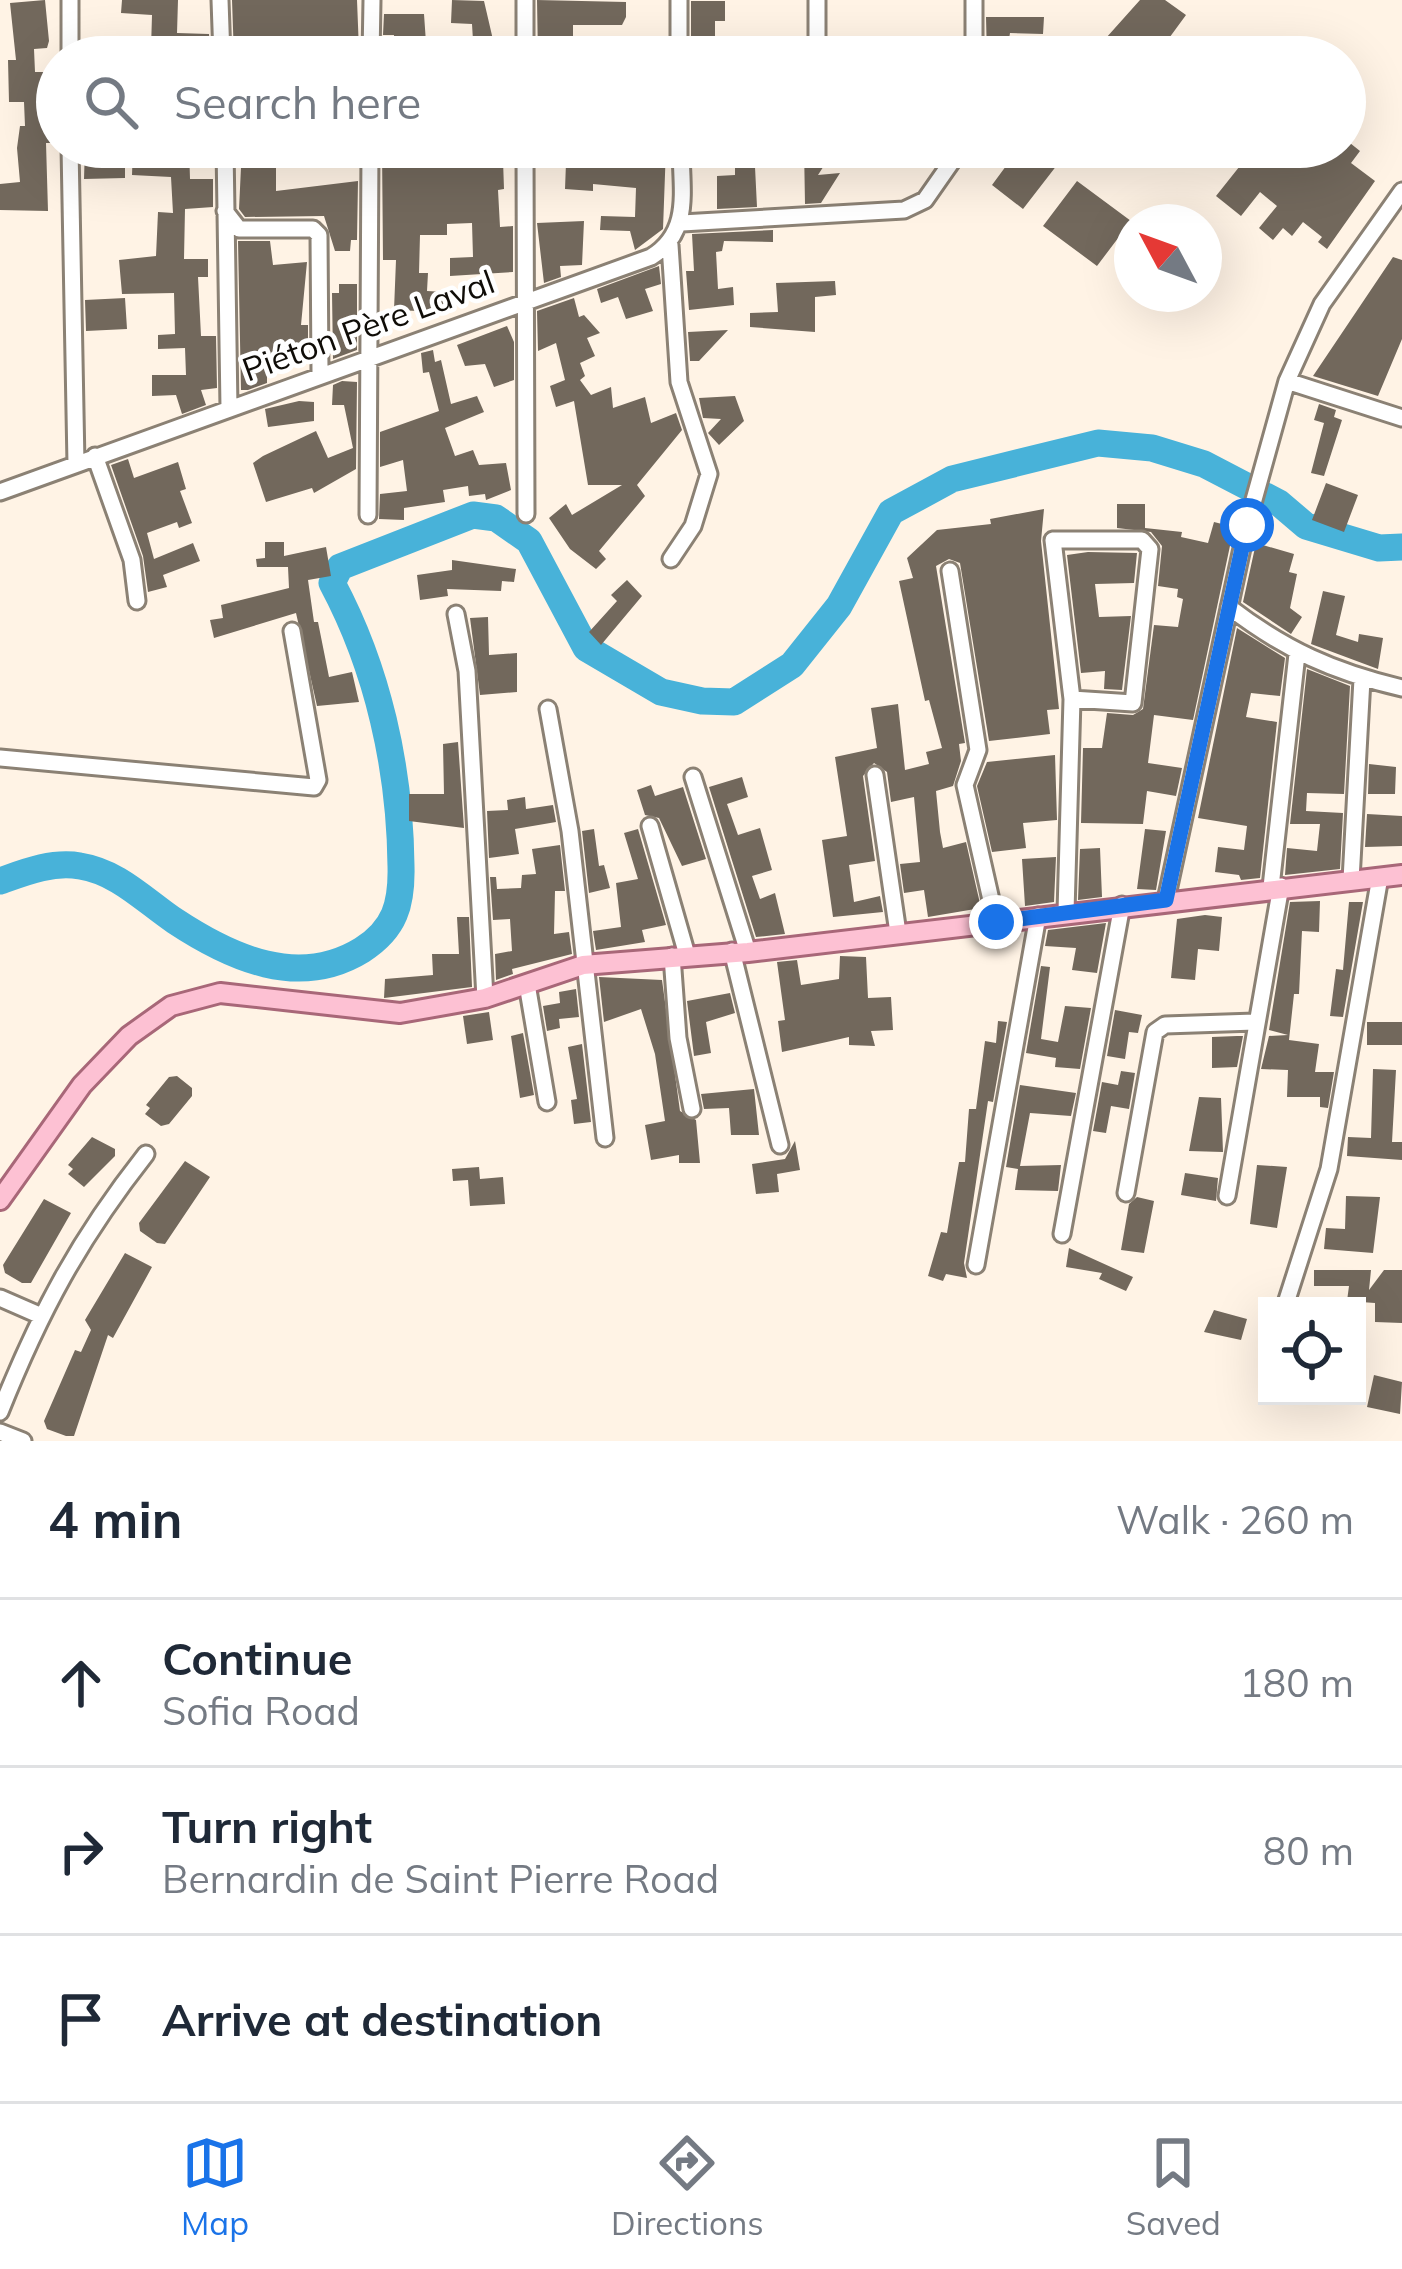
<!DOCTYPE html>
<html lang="en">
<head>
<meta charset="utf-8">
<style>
	:root { --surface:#fff; --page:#f2f2f3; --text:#1f2937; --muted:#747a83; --line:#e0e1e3; --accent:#1a73e8 }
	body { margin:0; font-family:Mulish,sans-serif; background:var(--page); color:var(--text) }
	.controls { position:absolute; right:36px; bottom:36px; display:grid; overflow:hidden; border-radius:0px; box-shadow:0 12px 48px #0002 }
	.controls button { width:108px; height:108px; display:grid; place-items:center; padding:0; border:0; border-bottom:3px solid var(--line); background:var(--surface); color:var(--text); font:60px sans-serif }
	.compass { position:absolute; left:1114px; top:204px; width:108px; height:108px; border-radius:50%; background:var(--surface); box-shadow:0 12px 48px #0002; rotate:311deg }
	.stop { position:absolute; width:36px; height:36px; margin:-27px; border:9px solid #1a73e8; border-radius:50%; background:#fff }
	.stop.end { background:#1a73e8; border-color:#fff; box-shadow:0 3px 12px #0008 }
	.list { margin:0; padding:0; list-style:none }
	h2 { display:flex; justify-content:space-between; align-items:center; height:156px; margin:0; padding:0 48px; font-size:51px }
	h2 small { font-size:39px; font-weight:400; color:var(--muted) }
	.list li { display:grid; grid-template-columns:78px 1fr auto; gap:36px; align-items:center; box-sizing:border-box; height:168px; padding:0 48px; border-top:3px solid var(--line) }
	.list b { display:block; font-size:45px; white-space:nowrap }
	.list p { margin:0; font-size:39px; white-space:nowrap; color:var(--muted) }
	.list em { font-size:39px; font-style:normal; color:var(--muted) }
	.icon { flex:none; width:66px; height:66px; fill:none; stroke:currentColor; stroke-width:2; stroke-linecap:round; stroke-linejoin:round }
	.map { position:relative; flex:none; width:1402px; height:1441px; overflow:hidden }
	.search { position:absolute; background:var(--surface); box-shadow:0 12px 48px #0002; left:36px; right:36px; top:36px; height:132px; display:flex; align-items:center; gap:30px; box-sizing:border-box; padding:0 42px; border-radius:66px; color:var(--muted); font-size:45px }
	.sheet { height:660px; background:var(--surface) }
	nav { display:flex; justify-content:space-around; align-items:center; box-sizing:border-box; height:168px; border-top:3px solid var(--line); background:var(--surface); font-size:33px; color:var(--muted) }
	nav a { display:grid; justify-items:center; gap:6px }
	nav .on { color:var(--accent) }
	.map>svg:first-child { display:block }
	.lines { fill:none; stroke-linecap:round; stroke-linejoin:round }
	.river { stroke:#48b2d9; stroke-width:27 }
	.building { fill:#72685c }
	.minor-casing { stroke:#8b8174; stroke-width:21 }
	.major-casing { stroke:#a86778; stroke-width:24 }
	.minor { stroke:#fff; stroke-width:15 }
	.major { stroke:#fdc1d3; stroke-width:18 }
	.route { stroke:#1a73e8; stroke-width:15 }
	.labels { text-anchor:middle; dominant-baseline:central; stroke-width:9; stroke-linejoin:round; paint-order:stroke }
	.street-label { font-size:33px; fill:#0f0c07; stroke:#fff }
</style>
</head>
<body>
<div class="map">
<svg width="1402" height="1441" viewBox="0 0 1402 1441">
	<rect width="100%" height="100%" fill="#fff3e5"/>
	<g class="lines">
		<!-- river -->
		<path class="river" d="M0,881C25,872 53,861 80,866C118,872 144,900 175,921C231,958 299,989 362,950C395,929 402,904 401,866C400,768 378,669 332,583L340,567L473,515L496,518L529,541L586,648L661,692L702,701L734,702L792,665L839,606L891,512L952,479L1098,443L1152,448L1204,464L1279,503L1306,526L1379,548L1402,547"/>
	</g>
	<!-- building -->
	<path class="building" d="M45,0L49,41L47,48L34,49L35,72H57V143H46L48,211L0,210V184L20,182L17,148L20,126H25L24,102H9L8,60H16L10,3Z
		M122,0H178L177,33L209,34L210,51L206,57H180V50L151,49L152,15L121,13Z
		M232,0H357L359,51L349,50V57H234Z
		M452,0L484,1L497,57H474L472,24L451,23Z
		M537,0L626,2V17L622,25H573V57H538Z
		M1140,0H1165L1186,15L1164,45L1180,57H1089Z
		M691,1H725V21H715V46H691Z
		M384,14H424L427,57H393L394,35H383Z
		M986,17H1044L1043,34L1010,33L1006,57H987Z
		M1345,139L1360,151L1351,163L1375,181L1327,249L1318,242L1322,237L1303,222L1292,236L1283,228L1273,240L1259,228L1277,206L1260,192L1241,216L1216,196L1255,147H1345Z
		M85,147H107L106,167H125V178L84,179Z
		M133,147H189L190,179H213V207L185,209L184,259H208V277H198L201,336H216L217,388L201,390L206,405L182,414L176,395L152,396V375H186L185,348L158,349V335L175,334L174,293L122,294L119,260L156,256L158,212L173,213L171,177L132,175Z
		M242,147H358V165L276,168V191L358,181L357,240H351L350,251H335L324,216L245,217L239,209Z
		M382,147H513V160H503L504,189L498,190L500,227L513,226V272L450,276V258L473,257L472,223L447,224V235H420L419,273H428L427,291L445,292L444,312L394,310L396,260H383Z
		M537,147H666L663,229L635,250L630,231L600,230L601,216L635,217L636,188L593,184V191L565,189L566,163H537Z
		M735,147H754L757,207L717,209V176L735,175Z
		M804,147H836L818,175L840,173L821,203L805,204Z
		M1020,147H1071L1023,209L992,185Z
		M1077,181L1131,221L1097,266L1043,226Z
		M584,221L582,265L560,266L561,277L544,283L537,223Z
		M773,230V242L724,241L722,251L716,252L718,289L733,287L734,305L689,310L686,271H694L692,234Z
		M238,241H270L273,265L307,262L301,325H308V360H267V383L248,390H241Z
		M1393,257L1402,260V339L1378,396L1313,376Z
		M659,266L661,284L645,289L653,311L626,319L618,297L601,303L597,289Z
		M835,281L836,295L815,297V332L750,327V313L778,312L776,283Z
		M339,284H357V350L333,359L332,293H339Z
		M125,298L127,329L86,331L85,300Z
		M574,298L579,317L584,315L600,333L587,338L595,356L580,363L585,376L580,380L591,395L611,387L613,408L645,397L651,423L676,413L682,430L637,485L645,496L599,551L606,559L596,569L570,549L549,518L566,504L572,515L622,485H588L574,401L556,407L550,386L565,380L556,343L538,351L537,311Z
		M507,326L514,342V380L494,387L485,364L465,366L457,345Z
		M728,330L699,361H690L688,332Z
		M433,350L435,362L441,360L451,404L477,396L484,412L445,428L455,456L473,450L479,465L506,463L511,490L486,500L485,494L469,496L468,486L443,490L445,502L404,508V520L379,519L380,494L407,491L403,460L380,467V432L439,411L429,372L423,373L421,353Z
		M342,381L357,382L356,469L314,493L312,488L266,502L253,463L263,456L316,431L328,458L353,448L344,405H332L333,385Z
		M735,396L744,421L719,445L708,433L721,419L703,418L699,398Z
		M299,401L314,402V421L268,427L265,409Z
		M1319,404L1336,410L1334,417L1342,420L1324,476L1311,473L1324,423L1314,420Z
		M128,459L134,478L178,462L186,489L180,491L192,523L179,528L177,522L147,533L154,559L193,543L200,561L163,575L167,587L148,592L143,556L111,465Z
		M1326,483L1358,495L1344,532L1312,520Z
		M1117,504H1145V528L1182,532L1181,537L1208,543L1214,522L1234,527L1193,720L1154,715L1148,763L1182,768L1176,796L1147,791L1143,824L1081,823L1083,748H1102L1107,713L1133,715L1143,709L1154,625L1178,627L1183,599L1177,597L1178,589L1158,586L1162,546L1151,532L1117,528Z
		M1044,509L1041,541L1059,709L1047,710L1050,734L989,741L960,563L949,559L936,566L965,743L959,744L961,761L953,786L936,791L940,832L943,848L966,842L981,908L928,917L924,890L904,893L900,864L920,862L914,797L891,802L887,772L874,763L863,776L875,861L849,865L854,902L880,896L883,912L833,917L822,840L847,836L835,757L877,748L871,708L898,704L905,770L929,764L926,752L942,748L929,700L925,701L899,581L913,578L907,558L937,530L991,524L990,519Z
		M265,542H284V556L326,547L331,576L308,580L314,622H318L329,677L352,672L359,702L317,706L296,613L214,638L210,620L223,618L221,605L289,588L288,567H257L256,559L265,558Z
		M1256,543L1294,554L1289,572L1297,574L1290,608L1302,617L1291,634L1243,602Z
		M1088,552L1137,553L1134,583L1095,584L1099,617L1131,616L1122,690L1104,689L1105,671L1081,673L1067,555Z
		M452,560L516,569L514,582L502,581L501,591L447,589L448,596L420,600L417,575L452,570Z
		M627,580L642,596L601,645L589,632L617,601L611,595Z
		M1323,591L1345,596L1336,635L1358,642L1359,634L1383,638L1378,669L1311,644Z
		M488,617L489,655L517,653V692L480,695L470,618Z
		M1237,628L1285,658L1280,696L1251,693L1246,717L1277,722L1260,878L1241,880L1239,875L1215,872L1218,847L1244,850L1247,826L1198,818Z
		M1307,669L1350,686L1344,794L1307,793L1306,811L1343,813L1340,869L1285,875L1287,848L1317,851L1320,824H1290Z
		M458,742L464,828L409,821V794H444L443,744Z
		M1055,755L1057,820L1023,823L1026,848L992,852L977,786L987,762Z
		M1369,764L1396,767L1395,794H1368Z
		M742,777L748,797L727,804L738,835L760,828L772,870L752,876L760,899L775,893L785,934L756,937L709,787Z
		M651,785L655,796L683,787L706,859L682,866L659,818L645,815L637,790Z
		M525,797L526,809L553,805L556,822L515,829L519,854L489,858L487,811L508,810L507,800Z
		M1367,814L1402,816V846L1365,847Z
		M594,829L599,866L604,865L610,888L589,893L582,831Z
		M638,829L666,925L642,930L645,942L596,950L593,931L621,927L616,883L638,879L624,833Z
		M1145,829L1166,831L1156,890L1137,889Z
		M560,845L565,891H555L554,934L569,932L572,954L512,969L513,974L496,980L495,954L512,951L510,919L493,920L490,877H496L497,889L521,888L522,875L536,874L532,849Z
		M1100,848L1102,897L1078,900L1080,849Z
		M1056,857L1054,902L1025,906L1022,859Z
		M1320,901L1319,932L1302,931L1299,994H1294L1289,1040L1319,1044L1315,1072H1334L1328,1108L1320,1107V1097H1287L1288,1070L1261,1069L1269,1036L1288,1035L1269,1030L1290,902Z
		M1349,902H1363L1343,1017L1330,1016L1336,969L1343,970Z
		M1205,915L1222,917L1219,951L1198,949L1195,980L1171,978L1177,919Z
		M457,917H469L472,987L384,998L385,979L433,975L432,954H459Z
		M1106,923L1097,973L1072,970L1076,948L1045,946L1048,930Z
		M840,956L866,957L868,998L891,997L893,1030L871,1031L875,1046L849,1045V1037L782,1052L778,1021L785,1020L777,962L797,960L801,985L839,979Z
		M1041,966L1050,967L1041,1039L1058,1042L1065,1006L1091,1008L1080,1069L1055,1067L1056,1058L1026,1053Z
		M599,977L662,980L680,1111L696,1120L700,1163H679V1155L651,1160L645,1125L665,1121L655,1054L641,1009L604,1022Z
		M576,989L579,1017L559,1019L560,1028L547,1031L543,1006L560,1003L559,992Z
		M730,993L735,1013L706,1022L711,1053L694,1056L687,1001Z
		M1115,1010L1142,1015L1138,1033L1129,1032L1125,1059L1107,1056Z
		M489,1012L493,1040L467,1044L463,1016Z
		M998,1021L1007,1022L993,1102L988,1101L964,1263L967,1278L946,1274L943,1281L928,1276L941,1232L947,1233L959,1162H965L969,1109H976L985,1041L996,1043Z
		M1367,1022H1402V1045H1367Z
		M523,1033L534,1095L520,1098L511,1036Z
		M1237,1036H1243L1237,1067L1212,1068V1037Z
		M582,1044L591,1122L574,1124L571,1100L577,1099L568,1047Z
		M1373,1069L1396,1070L1392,1142H1402V1160L1347,1156L1348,1137L1371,1138Z
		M1121,1071L1135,1073L1129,1109L1111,1106L1106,1133L1093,1131L1102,1082L1118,1085Z
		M177,1076L192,1088V1096L169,1124L161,1126L145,1114L150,1108L146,1105L169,1077Z
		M1020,1085L1076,1093L1071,1116L1030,1113L1020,1166L1061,1165L1058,1191L1015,1190L1018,1169L1006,1167Z
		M754,1089L759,1135H731L729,1108L704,1109L701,1094Z
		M1199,1097L1221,1098L1223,1152L1189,1151Z
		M92,1137L115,1149V1156L84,1187L68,1174L73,1169L68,1165Z
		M795,1141L800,1170L777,1174L779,1192L756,1194L752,1164L785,1159Z
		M185,1161L210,1177L165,1244L157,1243L140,1231L139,1223Z
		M1257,1165L1287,1167L1277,1228L1250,1224Z
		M479,1167L480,1179L503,1177L505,1204L470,1206L468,1180L453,1181L452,1169Z
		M1185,1173L1218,1178L1216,1201L1181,1195Z
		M1346,1196L1380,1197L1373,1253L1324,1249L1326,1228L1345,1229Z
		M1137,1197L1154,1201L1144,1253L1121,1250L1129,1204Z
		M44,1199L71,1213L31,1283H22L5,1273L3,1265Z
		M1069,1248L1133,1277L1126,1291L1099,1279L1102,1273L1066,1267Z
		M125,1253L152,1267L113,1338L108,1335L74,1436H66L47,1429L44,1421L75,1350L81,1352L91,1330L85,1320Z
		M1314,1270H1371L1369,1290L1384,1270H1402V1323L1375,1322V1303L1347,1301L1349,1286H1314Z
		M1214,1310L1247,1319L1241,1340L1204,1332Z
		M1374,1375L1402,1382L1400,1414L1367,1407Z"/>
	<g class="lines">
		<defs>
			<path id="minor" d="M220,0L222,57
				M679,0V57
				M974,0V57
				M70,57V0
				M371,57L372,0
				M525,57V0
				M817,57V0
				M70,147L76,464
				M225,147L229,408
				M525,147L526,514
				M225,211L239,229H313L319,235L320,372
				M682,223L904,210L925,200L962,147
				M670,245L679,382L709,474L693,526L671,559
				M1287,381L1402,418
				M95,456L132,560L137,601
				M0,492L651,257C692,232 681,190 681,147
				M368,515L370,147
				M950,571L978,750L965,785L996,922
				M1229,607C1285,650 1334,672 1402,688
				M456,614L467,671L485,998
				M548,709L570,831L605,1138
				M0,758L314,787L318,780L292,631
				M875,775L898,933
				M693,777L748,952
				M650,826L687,955
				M1351,880L1362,679
				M1271,887L1297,654
				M1166,900L1247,525L1287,381L1322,304L1402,191
				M1066,912L1072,699L1053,540H1142L1150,549L1133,703L1072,699
				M732,951L780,1145
				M672,956L678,1038L692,1109
				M527,984L547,1102
				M1126,1193L1155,1032L1165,1025L1255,1022
				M1227,1196L1281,886
				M1062,1234L1122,905
				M976,1265L1038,916
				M0,1298L39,1315
				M1285,1306L1329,1169L1380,877
				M0,1412C40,1312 79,1239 146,1154
				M0,1432L23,1441"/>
			<path id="major" d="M0,1200L82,1085L129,1036L171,1006L220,993L400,1013L485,998L583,965L748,952L1402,875"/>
		</defs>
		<!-- minor casing -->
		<use href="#minor" class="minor-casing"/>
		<!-- major casing -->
		<use href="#major" class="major-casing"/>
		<!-- minor -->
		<use href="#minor" class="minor"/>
		<!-- major -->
		<use href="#major" class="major"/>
	</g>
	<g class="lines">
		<!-- route -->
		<path class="route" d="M996,922L1166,900L1247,525"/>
	</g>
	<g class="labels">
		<!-- street labels -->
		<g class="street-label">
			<text transform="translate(368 325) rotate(-20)">Piéton Père Laval</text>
		</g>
	</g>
</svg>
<div class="controls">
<button><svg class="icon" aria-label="locate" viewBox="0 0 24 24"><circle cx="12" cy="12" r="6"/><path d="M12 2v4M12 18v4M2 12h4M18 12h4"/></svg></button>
</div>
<svg class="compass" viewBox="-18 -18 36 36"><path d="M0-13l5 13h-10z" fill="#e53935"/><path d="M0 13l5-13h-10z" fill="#747a83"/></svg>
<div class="stop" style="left:1247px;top:525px"></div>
<div class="stop end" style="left:996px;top:922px"></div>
<div class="search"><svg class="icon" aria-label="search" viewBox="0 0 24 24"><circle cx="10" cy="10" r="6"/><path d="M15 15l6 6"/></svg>Search here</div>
</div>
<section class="sheet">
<h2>4 min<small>Walk · 260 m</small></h2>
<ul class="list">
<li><svg class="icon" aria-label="ahead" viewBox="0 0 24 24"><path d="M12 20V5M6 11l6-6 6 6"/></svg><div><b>Continue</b><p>Sofia Road</p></div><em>180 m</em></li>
<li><svg class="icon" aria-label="right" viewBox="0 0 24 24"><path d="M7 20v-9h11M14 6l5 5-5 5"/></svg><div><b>Turn right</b><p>Bernardin de Saint Pierre Road</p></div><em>80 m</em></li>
<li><svg class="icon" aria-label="arrive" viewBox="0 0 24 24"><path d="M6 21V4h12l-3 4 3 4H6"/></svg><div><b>Arrive at destination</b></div></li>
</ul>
</section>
<nav>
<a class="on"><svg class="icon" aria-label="map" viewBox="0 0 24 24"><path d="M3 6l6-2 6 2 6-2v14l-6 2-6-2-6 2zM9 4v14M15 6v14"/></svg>Map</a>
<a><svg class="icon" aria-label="directions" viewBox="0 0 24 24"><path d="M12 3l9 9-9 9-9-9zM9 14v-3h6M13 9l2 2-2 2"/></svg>Directions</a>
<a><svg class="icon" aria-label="saved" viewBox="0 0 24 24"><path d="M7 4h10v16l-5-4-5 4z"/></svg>Saved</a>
</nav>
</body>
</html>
